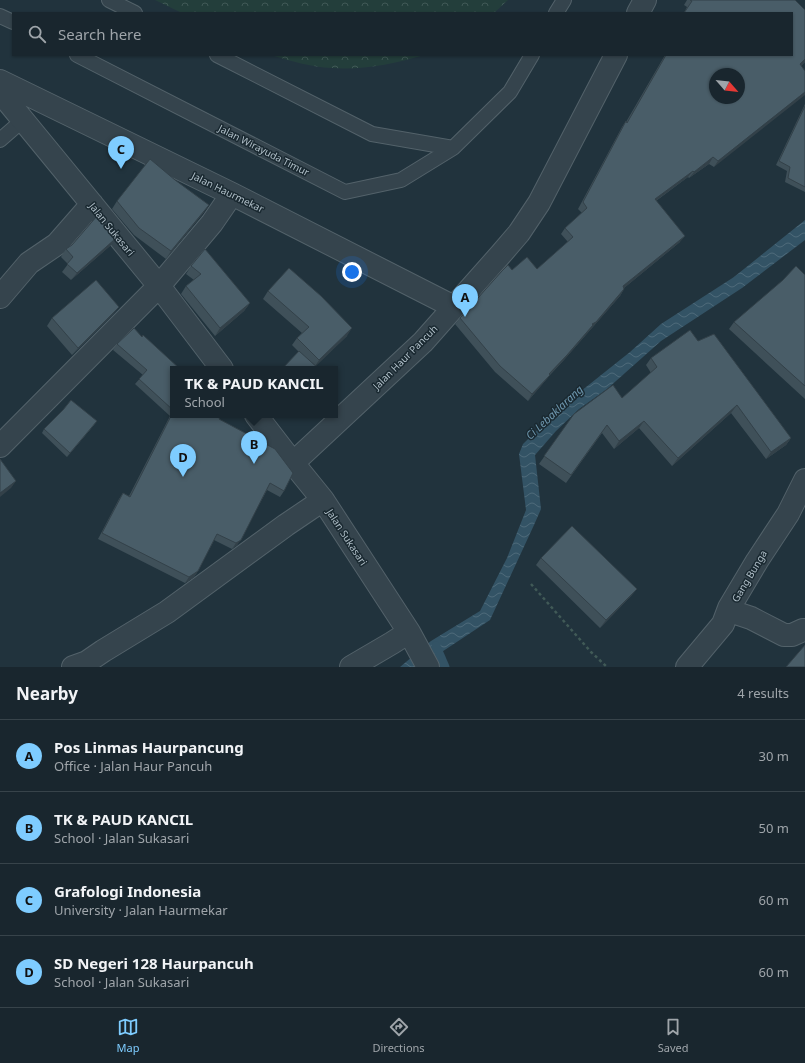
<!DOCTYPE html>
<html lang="en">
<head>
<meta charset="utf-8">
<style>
	:root { --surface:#19262e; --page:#222e36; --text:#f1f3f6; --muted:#9fa5aa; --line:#37434a; --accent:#7eccff }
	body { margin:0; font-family:"Noto Sans",sans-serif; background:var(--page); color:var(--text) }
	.compass { position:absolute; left:709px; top:68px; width:36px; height:36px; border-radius:50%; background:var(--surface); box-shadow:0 1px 3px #0004; rotate:118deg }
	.you { position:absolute; left:352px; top:272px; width:14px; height:14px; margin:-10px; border:3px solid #fff; border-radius:50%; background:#1a73e8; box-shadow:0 0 0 6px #1a73e833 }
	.badge { display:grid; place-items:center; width:26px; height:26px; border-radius:50%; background:var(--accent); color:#111; font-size:13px; font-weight:700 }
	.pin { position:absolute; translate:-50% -33px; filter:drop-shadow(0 1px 2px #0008) }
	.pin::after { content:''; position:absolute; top:21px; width:14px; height:12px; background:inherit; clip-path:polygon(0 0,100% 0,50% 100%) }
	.popup { position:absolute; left:170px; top:366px; width:168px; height:52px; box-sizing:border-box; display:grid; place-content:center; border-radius:0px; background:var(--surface); filter:drop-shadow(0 1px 3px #0005); font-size:13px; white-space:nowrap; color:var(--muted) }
	.popup b { font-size:15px; color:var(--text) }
	.popup::after { content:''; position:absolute; left:50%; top:100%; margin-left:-8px; border:8px solid transparent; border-top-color:var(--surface) }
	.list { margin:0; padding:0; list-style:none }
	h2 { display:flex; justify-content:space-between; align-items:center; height:52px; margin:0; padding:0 16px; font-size:17px }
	h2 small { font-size:13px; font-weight:400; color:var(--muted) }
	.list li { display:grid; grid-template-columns:26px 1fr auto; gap:12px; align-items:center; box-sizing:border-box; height:72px; padding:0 16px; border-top:1px solid var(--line) }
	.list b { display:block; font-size:15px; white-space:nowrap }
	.list p { margin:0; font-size:13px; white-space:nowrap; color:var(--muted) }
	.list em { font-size:13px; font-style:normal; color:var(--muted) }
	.icon { flex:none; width:22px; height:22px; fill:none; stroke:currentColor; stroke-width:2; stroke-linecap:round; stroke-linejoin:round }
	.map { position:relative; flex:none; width:805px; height:667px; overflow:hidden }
	.search { position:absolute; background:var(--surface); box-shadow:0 1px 3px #0004; left:12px; right:12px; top:12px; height:44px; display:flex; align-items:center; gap:10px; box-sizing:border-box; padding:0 14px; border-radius:0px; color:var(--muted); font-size:15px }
	.sheet { height:340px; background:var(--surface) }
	nav { display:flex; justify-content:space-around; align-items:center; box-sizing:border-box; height:56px; border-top:1px solid var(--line); background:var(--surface); font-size:11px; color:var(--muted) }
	nav a { display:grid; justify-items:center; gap:2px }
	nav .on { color:var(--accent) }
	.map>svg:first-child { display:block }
	.park { fill:url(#park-crowns) }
	.water { fill:url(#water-waves) }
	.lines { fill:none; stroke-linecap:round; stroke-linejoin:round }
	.stream { stroke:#335365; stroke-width:9 }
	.service-casing { stroke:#53626a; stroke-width:16 }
	.minor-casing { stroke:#53626a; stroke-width:24 }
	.path { stroke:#415a57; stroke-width:2.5; stroke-dasharray:3 3; stroke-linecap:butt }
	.service { stroke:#35444d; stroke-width:14 }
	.minor { stroke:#35444d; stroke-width:22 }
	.wall { fill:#3f5059 }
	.shaded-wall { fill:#334149 }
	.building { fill:#495d68; stroke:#334149; fill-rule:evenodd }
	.labels { text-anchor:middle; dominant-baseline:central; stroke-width:3; stroke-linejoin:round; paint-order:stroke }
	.street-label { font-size:10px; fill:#b0bfc8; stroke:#1a2931 }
	.water-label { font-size:11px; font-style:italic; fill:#6e97ae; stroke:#1a2931 }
</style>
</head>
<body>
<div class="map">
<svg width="805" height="667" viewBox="0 0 805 667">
	<defs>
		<pattern id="park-crowns" width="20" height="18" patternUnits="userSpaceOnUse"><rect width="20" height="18" fill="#233e3b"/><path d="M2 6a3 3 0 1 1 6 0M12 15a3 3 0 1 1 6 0" fill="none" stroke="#405856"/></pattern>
		<pattern id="water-waves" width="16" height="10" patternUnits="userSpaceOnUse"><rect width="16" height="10" fill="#335365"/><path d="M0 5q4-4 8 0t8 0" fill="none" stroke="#4e6a7a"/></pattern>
	</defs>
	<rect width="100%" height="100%" fill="#21333d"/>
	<!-- park -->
	<path class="park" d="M155,0H508L494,13H182Z
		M271,55H424C393,64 364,70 332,68C311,67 291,61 271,55Z"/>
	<!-- water -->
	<path class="water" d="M805,220V240L742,288L661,341L607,389L579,409L556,431L535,455L541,509L534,525L490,620L419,667H400L431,641L480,611L507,558L526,510L519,454L523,444L561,407L630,352L661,324L734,277Z"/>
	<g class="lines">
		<!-- stream -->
		<path class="stream" d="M436,646L445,667"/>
		<defs>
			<path id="service" d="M109,0L135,13
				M556,13L564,0
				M0,16L13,22
				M77,55L345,192L401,180L453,148L510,92L532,55
				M217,55L372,134L453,148
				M0,140L23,120"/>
			<path id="minor" d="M638,13L645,0
				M0,81L232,194L454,307
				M0,92L159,286L222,369
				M0,297L29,263L57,244L92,204
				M256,415L293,463L323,500L409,632L428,667
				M0,446L159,286L212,223L232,194
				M293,463L423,342L454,307L501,254L519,233L539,203L616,55
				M729,608L739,614L751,618L784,635H792L803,630H805
				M73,667L87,662L103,651L167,612L286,525L323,500
				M351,667L392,643L409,632
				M687,667L723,624L729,608L757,561L788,514L805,480"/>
		</defs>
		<!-- service casing -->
		<use href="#service" class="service-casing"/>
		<!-- minor casing -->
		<use href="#minor" class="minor-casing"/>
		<!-- path -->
		<path class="path" d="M531,584L591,652L607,667"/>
		<!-- service -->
		<use href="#service" class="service"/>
		<!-- minor -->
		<use href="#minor" class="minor"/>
	</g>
	<!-- wall -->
	<path class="wall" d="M687,0H795L805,10V62L801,66L714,167L709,164L689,178L688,177L656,201L680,242L624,288V289L620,296L563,361L550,375L545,381L528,401L495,372L455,324L460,318L512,270L537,269L568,242L561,234L565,228L582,213L578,209L622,127L626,121V122L665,55H792V13H684L687,7L684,5Z
		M805,104V192L785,182L787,171L776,165Z
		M117,201L204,212L166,259L134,235L112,209Z
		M115,239L110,246L71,280L62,272L68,264L61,257L66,249L72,245Z
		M191,266L250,303L244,311L215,336L181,294L186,286L194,280L186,274Z
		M805,275V399L729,329L734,322Z
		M268,291L347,336L315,366L298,351L292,345L297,338L302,333L263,299Z
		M119,307L113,314L72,355L47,326L52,318Z
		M142,337L173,369V415L219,419L284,491L280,497L267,490L237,545L232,549L214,540L198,571L194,577L185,583L98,539L119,499L123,493L129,496L170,416L135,384L143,375L113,350L117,344Z
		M698,341L791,438L786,445L766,459L731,413L672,466L639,428L614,449L602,433L566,483L539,464L574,414L622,398L651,373L646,365L651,358Z
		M63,410L94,425L67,457L42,433L44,429Z
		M541,558L637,589L631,596L600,628L536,565Z"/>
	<!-- shaded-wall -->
	<path class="shaded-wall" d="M805,59V62L795,71L800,64Z
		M805,92V95L714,167L718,161Z
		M713,157L709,164L689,178L694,172Z
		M693,171L688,177L650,205L655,199Z
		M209,205L204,212L166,259L171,251Z
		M685,236L680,242L618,293L623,286Z
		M115,239L110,246L71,280L77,273Z
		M624,289L620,296L563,361L544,380L549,374L592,324Z
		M250,303L244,311L215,336L220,328Z
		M119,307L113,314L72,355L78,348Z
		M352,328L347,336L314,368L319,360Z
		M550,375L545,381L528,401L532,394Z
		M737,405L731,413L672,466L678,458Z
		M97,421L94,425L67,457L70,453Z
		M644,421L639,428L614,449L619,441Z
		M791,438L786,445L766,459L771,452Z
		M16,481L11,488L0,497V493Z
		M241,540L237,545L232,549L236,543Z
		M198,571L194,577L185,583L189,577Z
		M637,589L631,596L600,628L606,620Z"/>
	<!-- building -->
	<path class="building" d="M690,0H795L805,10V59L800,64L805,71V92L718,161L713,157L694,172L693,171L655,199L685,236L623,286L624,289L596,322L592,324L593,325L567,355L549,374L550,375L532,394L500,366L460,318L502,271L508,265L512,270L527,257L537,269L573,237L565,228L587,208L583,202L626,121L627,123L666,55H792V13H684L692,1ZM715,74H739V98H715Z
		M805,106V187L788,178L790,167L779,161Z
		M150,159L175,180L209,205L171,251L139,228L117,201Z
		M97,216L115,239L77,273L67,264L73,257L66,249L72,245Z
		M205,249L250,303L220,328L186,286L201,274L191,266Z
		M796,266L805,275V386L734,322L783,280Z
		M289,268L321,296L352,328L319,360L297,338L309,327L268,291Z
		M96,280L119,307L78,348L52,318Z
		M134,328L142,337L143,335L180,369H173V410L139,379L147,370L117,344Z
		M690,330L698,341L714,334L791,438L771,452L737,405L678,458L644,421L619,441L607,425L571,475L544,456L574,414L613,385L622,398L657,367L651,358Z
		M299,351L319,369H282Z
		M71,400L97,421L70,453L44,429L63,410Z
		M173,412V415H221L219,419L275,449L293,473L284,491L270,483L241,540L236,543L217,534L198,571L189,577L102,533L123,493L130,497Z
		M0,459L16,481L0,493Z
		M572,526L637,589L606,620L541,558Z
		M805,645V667H786Z"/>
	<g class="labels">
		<!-- street labels -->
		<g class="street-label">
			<text transform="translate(264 150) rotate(27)">Jalan Wirayuda Timur</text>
			<text transform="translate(228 192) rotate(26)">Jalan Haurmekar</text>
			<text transform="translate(112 229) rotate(51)">Jalan Sukasari</text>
			<text transform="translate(405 357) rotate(-45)">Jalan Haur Pancuh</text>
			<text transform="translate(347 537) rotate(57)">Jalan Sukasari</text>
			<text transform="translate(749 576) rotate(-59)">Gang Bunga</text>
		</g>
		<!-- water labels -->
		<g class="water-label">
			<text transform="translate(554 412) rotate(-43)">Ci Lebaklarang</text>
		</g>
	</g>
</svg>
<svg class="compass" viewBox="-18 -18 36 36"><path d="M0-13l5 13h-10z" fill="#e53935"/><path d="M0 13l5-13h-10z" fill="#9fa5aa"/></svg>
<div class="you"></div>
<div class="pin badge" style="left:465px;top:317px">A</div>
<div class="pin badge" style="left:254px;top:464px">B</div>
<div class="popup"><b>TK &amp; PAUD KANCIL</b>School</div>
<div class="pin badge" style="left:121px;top:169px">C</div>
<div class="pin badge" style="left:183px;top:477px">D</div>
<div class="search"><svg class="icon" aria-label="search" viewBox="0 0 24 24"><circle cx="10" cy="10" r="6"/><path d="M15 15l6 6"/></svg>Search here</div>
</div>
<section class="sheet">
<h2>Nearby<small>4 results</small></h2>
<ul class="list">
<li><span class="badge">A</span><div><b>Pos Linmas Haurpancung</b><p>Office · Jalan Haur Pancuh</p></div><em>30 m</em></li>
<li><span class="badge">B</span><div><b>TK &amp; PAUD KANCIL</b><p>School · Jalan Sukasari</p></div><em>50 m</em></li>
<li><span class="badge">C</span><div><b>Grafologi Indonesia</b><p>University · Jalan Haurmekar</p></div><em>60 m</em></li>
<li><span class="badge">D</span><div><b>SD Negeri 128 Haurpancuh</b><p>School · Jalan Sukasari</p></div><em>60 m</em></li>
</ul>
</section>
<nav>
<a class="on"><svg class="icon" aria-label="map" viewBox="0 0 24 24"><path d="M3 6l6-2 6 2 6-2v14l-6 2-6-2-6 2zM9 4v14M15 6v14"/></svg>Map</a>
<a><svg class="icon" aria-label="directions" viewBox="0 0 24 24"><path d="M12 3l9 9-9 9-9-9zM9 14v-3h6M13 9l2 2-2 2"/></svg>Directions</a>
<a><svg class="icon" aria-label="saved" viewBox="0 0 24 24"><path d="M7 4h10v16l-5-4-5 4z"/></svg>Saved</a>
</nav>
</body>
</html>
